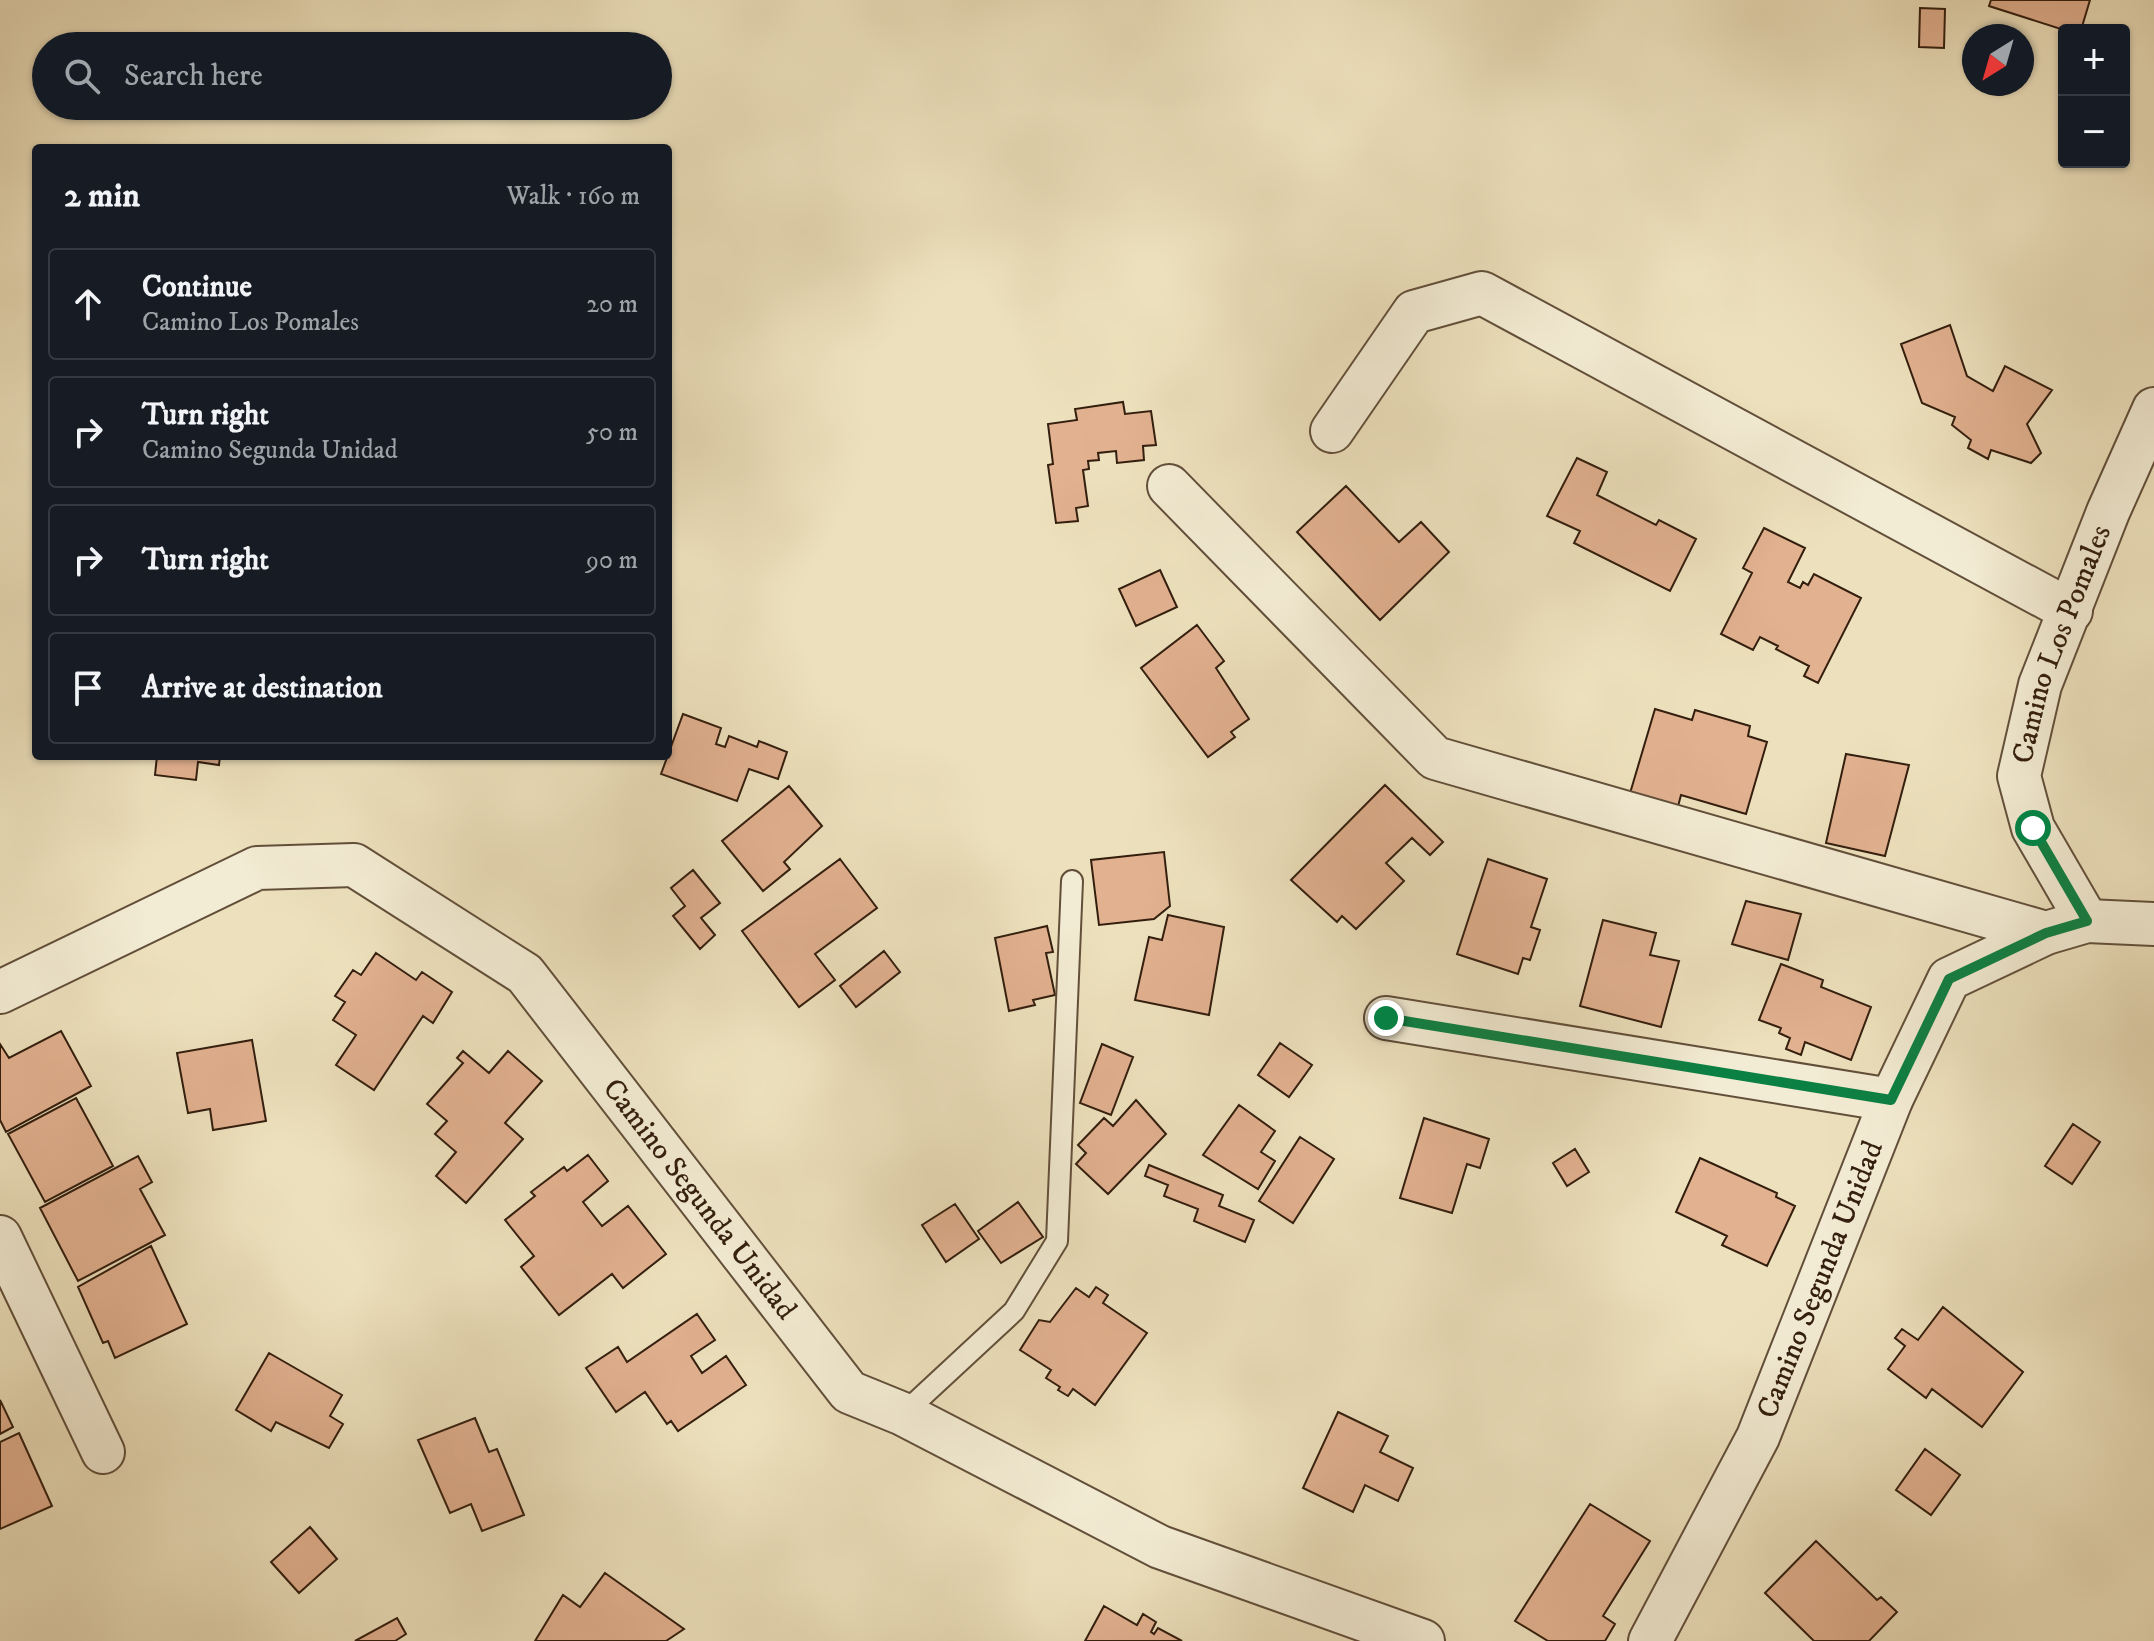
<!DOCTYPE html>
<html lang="en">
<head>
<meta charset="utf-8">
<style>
	:root { --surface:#171b24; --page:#242831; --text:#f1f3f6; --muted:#9ea1a6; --line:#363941 }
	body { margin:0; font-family:"IM FELL DW Pica",serif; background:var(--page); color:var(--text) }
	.controls { position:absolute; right:24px; top:24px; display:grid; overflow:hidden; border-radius:8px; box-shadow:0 2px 6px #0004 }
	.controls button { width:72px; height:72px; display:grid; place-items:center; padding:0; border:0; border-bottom:2px solid var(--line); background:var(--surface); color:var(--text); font:40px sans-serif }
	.compass { position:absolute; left:1962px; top:24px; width:72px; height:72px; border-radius:50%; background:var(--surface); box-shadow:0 2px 6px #0004; rotate:217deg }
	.stop { position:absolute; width:24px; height:24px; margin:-18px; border:6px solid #0b8043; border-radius:50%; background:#fff }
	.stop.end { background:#0b8043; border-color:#fff; box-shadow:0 2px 8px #0008 }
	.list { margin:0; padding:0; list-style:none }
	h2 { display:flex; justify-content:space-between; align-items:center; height:104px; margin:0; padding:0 32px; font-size:34px }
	h2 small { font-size:26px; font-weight:400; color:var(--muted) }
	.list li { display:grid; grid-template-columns:52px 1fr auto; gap:24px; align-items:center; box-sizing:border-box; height:112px; margin:0 16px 16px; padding:0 16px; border:2px solid var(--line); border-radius:8px }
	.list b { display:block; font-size:30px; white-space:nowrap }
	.list p { margin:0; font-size:26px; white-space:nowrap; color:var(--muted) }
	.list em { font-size:26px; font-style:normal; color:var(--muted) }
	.icon { flex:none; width:44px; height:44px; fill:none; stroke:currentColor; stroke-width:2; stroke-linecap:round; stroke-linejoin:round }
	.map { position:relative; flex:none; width:2154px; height:1641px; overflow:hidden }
	.search { position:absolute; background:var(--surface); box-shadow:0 2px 6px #0004; left:32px; top:32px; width:640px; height:88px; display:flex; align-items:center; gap:20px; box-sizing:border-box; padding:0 28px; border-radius:44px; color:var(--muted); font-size:30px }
	.panel { position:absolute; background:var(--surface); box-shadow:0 2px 6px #0004; left:32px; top:144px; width:640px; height:616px; border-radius:8px }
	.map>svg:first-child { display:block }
	.building { fill:#e2b190; stroke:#331e0e; stroke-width:2 }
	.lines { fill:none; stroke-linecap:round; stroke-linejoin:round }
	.lane-casing { stroke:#624f3a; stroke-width:24 }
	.street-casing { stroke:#624f3a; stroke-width:46 }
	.lane { stroke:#f3ecd4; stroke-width:20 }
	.street { stroke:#f3ecd4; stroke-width:42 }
	.route { stroke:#0b8043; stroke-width:10 }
	.labels { text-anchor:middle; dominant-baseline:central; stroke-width:6; stroke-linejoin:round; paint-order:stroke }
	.street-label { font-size:30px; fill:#331e0e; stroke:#f3ecd4 }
</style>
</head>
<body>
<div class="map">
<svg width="2154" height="1641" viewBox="0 0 2154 1641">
	<rect width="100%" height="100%" fill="#ede1bd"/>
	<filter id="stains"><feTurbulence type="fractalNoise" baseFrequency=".0025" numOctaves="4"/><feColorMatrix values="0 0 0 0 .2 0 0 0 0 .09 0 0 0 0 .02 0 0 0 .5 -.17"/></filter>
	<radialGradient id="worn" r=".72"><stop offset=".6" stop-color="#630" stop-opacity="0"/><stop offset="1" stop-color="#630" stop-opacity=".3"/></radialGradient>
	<!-- building -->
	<path class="building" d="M1991,0H2090L2081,30H2064L1989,6Z
		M1920,8L1945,9L1944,48L1919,47Z
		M1950,325L1967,376L1993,391L2005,366L2052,390L2027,424L2041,453L2031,463L1991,450L1988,459L1968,448L1971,440L1952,425L1955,417L1922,403L1901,344Z
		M1123,402L1125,414L1151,411L1156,445L1143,446L1144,460L1117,463L1116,451L1098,453L1099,460L1088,461L1089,469L1083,470L1088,506L1076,508L1078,521L1056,523L1048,465L1053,464L1048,424L1077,420L1075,409Z
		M1577,458L1607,472L1597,495L1656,525L1659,520L1696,539L1670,591L1574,543L1580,531L1547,516Z
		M1346,486L1399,542L1421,522L1449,552L1380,620L1297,532Z
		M1764,528L1805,548L1788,582L1800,588L1803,582L1808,585L1814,574L1861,598L1818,683L1804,676L1809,666L1776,649L1778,646L1760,637L1753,650L1721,634L1752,573L1743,568Z
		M1160,570L1177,607L1136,626L1119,589Z
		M1197,625L1224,661L1216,668L1249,719L1231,732L1235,737L1208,757L1141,668Z
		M1655,709L1692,720L1695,710L1750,726L1748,736L1767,742L1746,814L1681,795L1676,814L1628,800Z
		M683,714L721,728L716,744L725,747L729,736L757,747L759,741L787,752L778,779L749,769L737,801L661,774Z
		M1846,754L1909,765L1885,856L1826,843Z
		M157,756H220L219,765L198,762L196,780L155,775Z
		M1385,785L1443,842L1430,855L1412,838L1386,863L1404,881L1356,929L1342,916L1337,922L1291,880Z
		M789,786L822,826L784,862L790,869L763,891L722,841Z
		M1164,852L1170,906L1154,919L1099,925L1091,860Z
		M840,859L877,908L815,954L835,980L799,1007L742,931Z
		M1488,859L1547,879L1531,927L1540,930L1530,960L1523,958L1518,974L1457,954Z
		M693,870L720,903L701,918L715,935L700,949L673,916L685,906L671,888Z
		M1746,901L1801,914L1788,960L1732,944Z
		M1168,915L1224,927L1209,1015L1135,1000L1149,937L1162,940Z
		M1603,920L1656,933L1650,955L1679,961L1661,1027L1580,1006Z
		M1047,926L1053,952L1046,953L1055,995L1033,1000L1035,1005L1009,1011L995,938Z
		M884,951L900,972L856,1007L840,986Z
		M376,953L416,980L422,972L452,992L433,1023L423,1016L374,1090L336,1065L356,1035L333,1020L345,1002L335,996L353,970L361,975Z
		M1781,964L1823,980L1821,987L1871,1007L1851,1060L1805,1042L1801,1055L1786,1049L1790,1038L1779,1033L1781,1028L1759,1020Z
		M61,1031L91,1086L6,1132L0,1120V1044L9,1058Z
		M252,1040L266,1121L213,1130L210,1109L188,1113L177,1053Z
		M1280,1043L1312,1065L1289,1097L1258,1075Z
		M1102,1044L1133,1057L1111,1115L1080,1103Z
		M463,1051L489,1073L508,1051L542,1081L505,1123L523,1139L466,1203L436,1176L456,1152L435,1134L447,1121L427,1104L463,1063L457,1058Z
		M76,1098L113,1166L45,1202L8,1134Z
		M1136,1100L1166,1134L1108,1194L1076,1164L1086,1153L1078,1145L1104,1118L1113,1126Z
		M1239,1105L1275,1131L1261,1152L1275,1161L1258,1189L1203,1155Z
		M1424,1118L1489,1139L1480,1168L1467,1164L1452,1213L1400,1198Z
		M2073,1124L2100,1142L2072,1184L2045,1166Z
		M1300,1137L1334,1159L1293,1223L1259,1201Z
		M1575,1149L1589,1172L1567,1186L1553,1163Z
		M588,1155L608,1181L583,1202L602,1226L628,1206L666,1254L623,1288L612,1274L559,1315L521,1267L534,1256L505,1220L535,1196L531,1192L564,1167L567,1171Z
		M138,1156L152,1182L140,1189L165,1235L78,1281L40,1208Z
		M1700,1158L1777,1193L1776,1197L1795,1206L1767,1266L1722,1245L1727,1236L1676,1212Z
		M1149,1165L1223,1195L1219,1206L1254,1220L1245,1242L1194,1221L1198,1209L1164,1196L1168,1185L1145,1176Z
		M1018,1202L1043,1237L1001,1263L978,1231Z
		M955,1204L979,1239L946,1262L922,1225Z
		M151,1246L187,1324L115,1358L108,1341L103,1343L78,1287Z
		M1096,1287L1108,1295L1103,1303L1147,1333L1095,1405L1073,1389L1068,1396L1058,1390L1060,1387L1046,1378L1051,1370L1020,1350L1039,1320L1050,1322L1076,1288L1089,1297Z
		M1943,1307L2023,1372L1982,1427L1932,1389L1926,1398L1888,1369L1905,1346L1895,1338L1902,1329L1918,1340Z
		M697,1314L715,1340L691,1356L702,1373L726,1356L746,1385L678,1431L671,1421L667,1424L645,1392L616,1412L586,1368L618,1347L627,1362Z
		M269,1353L342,1395L330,1416L343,1424L329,1448L276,1422L271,1431L236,1410Z
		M0,1400L13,1427L0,1434Z
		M1338,1412L1388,1436L1380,1452L1413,1468L1398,1501L1365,1485L1353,1512L1303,1488Z
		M475,1418L489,1452L497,1449L524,1515L482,1531L471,1504L450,1513L418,1440Z
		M19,1433L52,1506L0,1529V1442Z
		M1925,1449L1960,1475L1931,1515L1896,1490Z
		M1590,1504L1650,1541L1603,1616L1615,1624L1605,1641H1548L1515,1621Z
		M310,1527L337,1559L299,1593L271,1562Z
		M1816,1541L1877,1600L1881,1597L1897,1612L1869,1641H1814L1765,1593Z
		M605,1573L684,1629L666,1641H535L563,1595L580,1607Z
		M1104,1606L1137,1625L1143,1614L1156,1622L1151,1632L1154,1634L1158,1628L1182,1641H1085Z
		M397,1618L406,1634L395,1641H355Z"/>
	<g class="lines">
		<defs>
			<path id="lane" d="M903,1414L1014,1311L1057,1241L1072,881"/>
			<g id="street">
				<path d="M1332,431L1414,312L1482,293L2071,611"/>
				<path d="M1169,486L1435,758L2046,933"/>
				<path id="s1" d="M2087,921L2033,828L2019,776L2040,685L2108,512L2154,409"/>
				<path id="s2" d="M0,992L257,868L354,865L525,974L849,1392L903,1414L1160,1547L1423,1641"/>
				<path d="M1386,1018L1891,1100"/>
				<path d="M0,1237L103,1452"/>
				<path id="s3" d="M1650,1641L1758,1437L1891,1100L1949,979L2046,933L2087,921L2154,924"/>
			</g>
		</defs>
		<!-- lane casing -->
		<use href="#lane" class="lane-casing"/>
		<!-- street casing -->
		<use href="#street" class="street-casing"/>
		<!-- lane -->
		<use href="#lane" class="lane"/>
		<!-- street -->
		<use href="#street" class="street"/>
	</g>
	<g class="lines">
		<!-- route -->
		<path class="route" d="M1386,1018L1891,1100L1949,979L2046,933L2087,921L2033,828"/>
	</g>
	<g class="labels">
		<!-- street labels -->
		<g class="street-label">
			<text stroke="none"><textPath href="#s1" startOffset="300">Camino Los Pomales</textPath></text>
			<text stroke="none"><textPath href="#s2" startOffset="870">Camino Segunda Unidad</textPath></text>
			<text stroke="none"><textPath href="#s3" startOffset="400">Camino Segunda Unidad</textPath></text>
		</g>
	</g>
	<rect width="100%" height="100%" filter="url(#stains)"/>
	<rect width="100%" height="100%" fill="url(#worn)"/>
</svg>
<div class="controls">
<button>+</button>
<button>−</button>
</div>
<svg class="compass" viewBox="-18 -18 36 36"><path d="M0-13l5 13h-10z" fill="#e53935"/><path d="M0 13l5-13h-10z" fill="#9ea1a6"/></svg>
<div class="stop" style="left:2033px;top:828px"></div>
<div class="stop end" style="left:1386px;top:1018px"></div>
<div class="search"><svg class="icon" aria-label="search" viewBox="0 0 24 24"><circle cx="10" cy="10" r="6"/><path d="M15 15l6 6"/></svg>Search here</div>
<section class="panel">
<h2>2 min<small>Walk · 160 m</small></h2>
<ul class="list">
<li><svg class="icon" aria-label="ahead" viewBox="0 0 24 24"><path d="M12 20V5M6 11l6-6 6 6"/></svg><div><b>Continue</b><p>Camino Los Pomales</p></div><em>20 m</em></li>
<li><svg class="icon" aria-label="right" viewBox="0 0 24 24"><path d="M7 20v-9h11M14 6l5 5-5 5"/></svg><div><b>Turn right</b><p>Camino Segunda Unidad</p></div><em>50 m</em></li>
<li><svg class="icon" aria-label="right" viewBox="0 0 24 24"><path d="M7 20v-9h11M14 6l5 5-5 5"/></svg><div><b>Turn right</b></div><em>90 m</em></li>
<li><svg class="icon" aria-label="arrive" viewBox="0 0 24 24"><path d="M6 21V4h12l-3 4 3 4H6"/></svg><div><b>Arrive at destination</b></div></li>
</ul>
</section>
</div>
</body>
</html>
